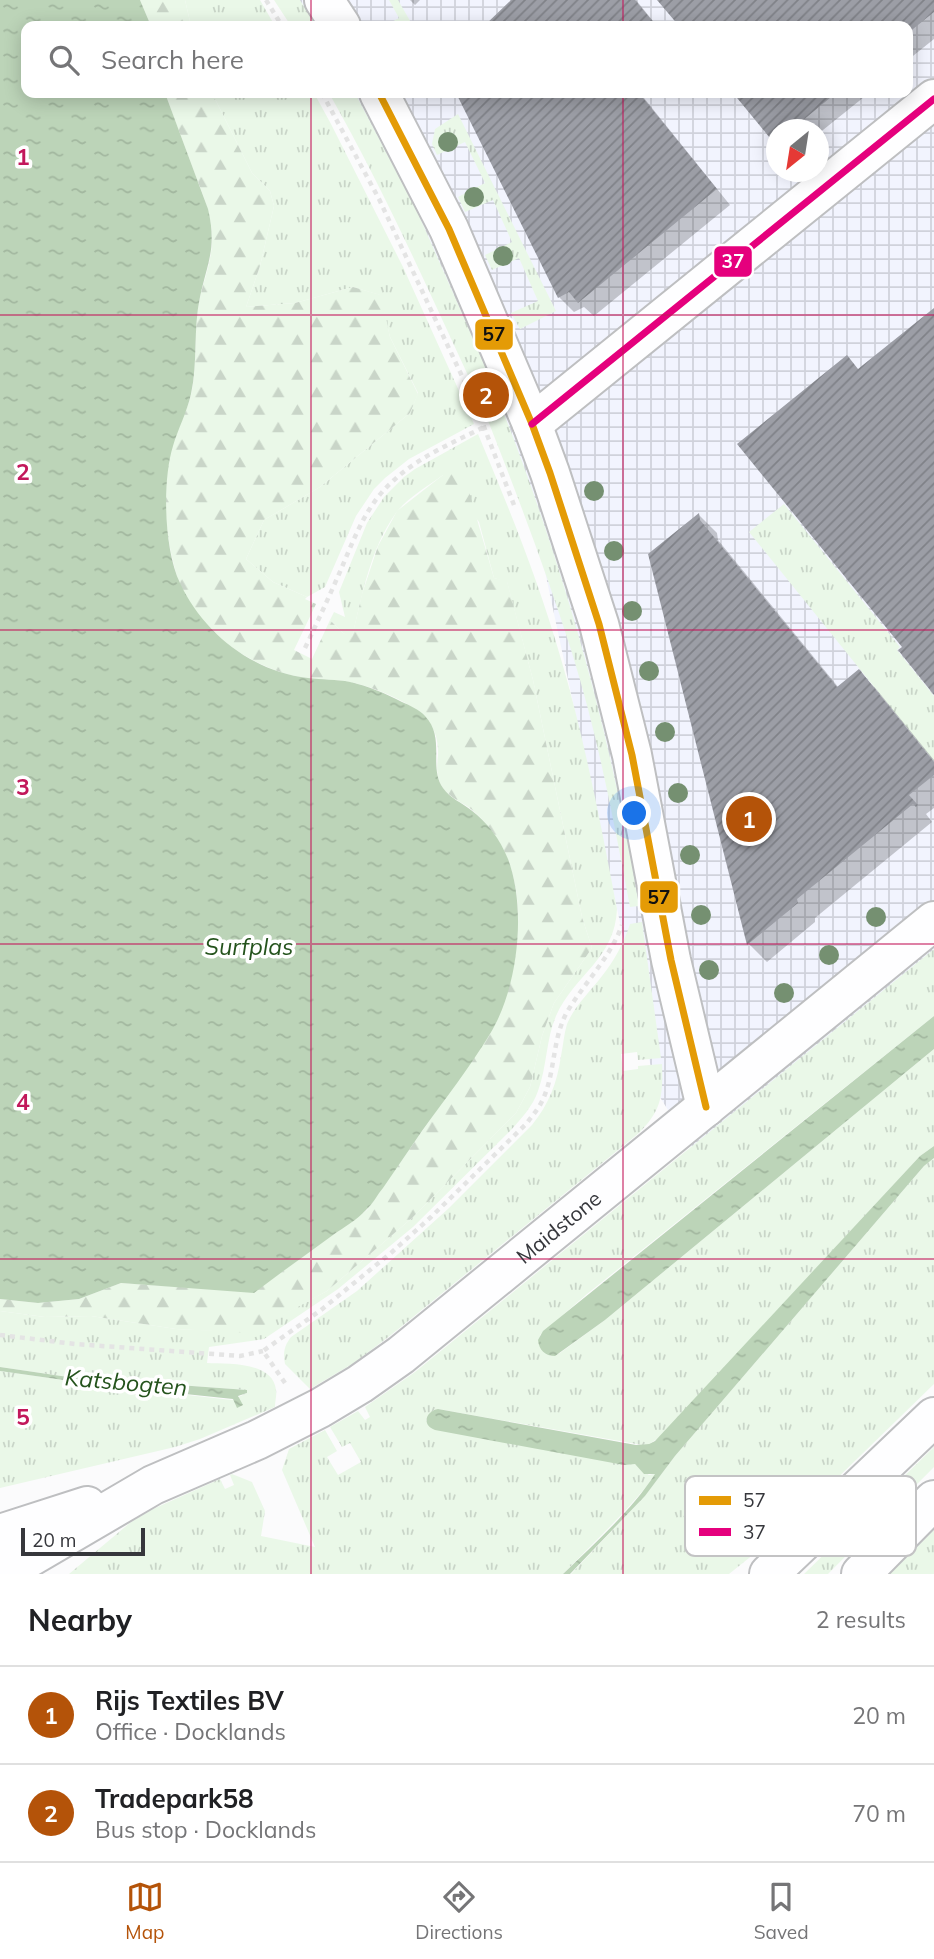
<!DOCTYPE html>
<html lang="en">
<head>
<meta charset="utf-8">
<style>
	:root { --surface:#fff; --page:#f2f2f2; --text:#202124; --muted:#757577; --line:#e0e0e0; --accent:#b45309 }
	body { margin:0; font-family:Mulish,sans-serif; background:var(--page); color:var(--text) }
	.compass { position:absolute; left:766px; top:119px; width:63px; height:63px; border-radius:50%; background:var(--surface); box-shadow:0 4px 18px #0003; rotate:210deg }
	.scale { position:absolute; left:21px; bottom:18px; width:124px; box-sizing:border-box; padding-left:7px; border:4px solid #36373c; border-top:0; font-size:19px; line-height:24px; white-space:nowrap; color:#36373c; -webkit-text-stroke:5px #fff; paint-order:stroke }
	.you { position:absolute; left:635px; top:814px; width:24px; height:24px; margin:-18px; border:5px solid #fff; border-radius:50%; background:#1a73e8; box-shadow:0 0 0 10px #1a73e833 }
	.badge { display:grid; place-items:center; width:46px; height:46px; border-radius:50%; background:var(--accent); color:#fff; font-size:23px; font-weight:700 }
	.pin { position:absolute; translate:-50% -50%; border:4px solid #fff; box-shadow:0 2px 7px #0006 }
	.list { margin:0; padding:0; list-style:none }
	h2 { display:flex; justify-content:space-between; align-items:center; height:91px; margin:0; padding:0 28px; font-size:30px }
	h2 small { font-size:23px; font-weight:400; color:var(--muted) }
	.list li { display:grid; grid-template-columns:46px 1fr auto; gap:21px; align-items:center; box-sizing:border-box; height:98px; padding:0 28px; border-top:2px solid var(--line) }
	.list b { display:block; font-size:26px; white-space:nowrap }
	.list p { margin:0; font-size:23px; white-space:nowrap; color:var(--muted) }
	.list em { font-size:23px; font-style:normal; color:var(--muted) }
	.icon { flex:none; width:38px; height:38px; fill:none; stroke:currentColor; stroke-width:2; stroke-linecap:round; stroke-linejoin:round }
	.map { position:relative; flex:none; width:934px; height:1574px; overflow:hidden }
	.search { position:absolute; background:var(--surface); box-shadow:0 4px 18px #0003; left:21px; right:21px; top:21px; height:77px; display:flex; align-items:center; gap:18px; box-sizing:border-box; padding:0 24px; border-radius:14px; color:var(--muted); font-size:26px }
	.sheet { height:287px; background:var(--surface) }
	nav { display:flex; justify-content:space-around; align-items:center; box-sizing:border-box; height:98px; border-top:2px solid var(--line); background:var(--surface); font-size:19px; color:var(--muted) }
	nav a { display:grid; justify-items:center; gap:4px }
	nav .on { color:var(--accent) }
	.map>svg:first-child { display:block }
	.industrial { fill:url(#industrial-grid); fill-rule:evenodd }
	.grass { fill:url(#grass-tufts) }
	.forest { fill:url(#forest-firs) }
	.water { fill:url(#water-ripples) }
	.shadow { fill:#0003 }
	.building { fill:url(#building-hatch) }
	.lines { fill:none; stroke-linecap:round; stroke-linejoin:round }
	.minor-casing { stroke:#bebfc1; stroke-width:42 }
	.secondary-casing { stroke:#bebfc1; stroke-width:42 }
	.path { stroke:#e4e4e4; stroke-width:4.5; stroke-dasharray:5 5; stroke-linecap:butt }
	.minor { stroke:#fefeff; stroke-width:38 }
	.secondary { stroke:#fefeff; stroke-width:38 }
	.bus-1-casing { stroke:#fff; stroke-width:12 }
	.bus-2-casing { stroke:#fff; stroke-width:12 }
	.bus-1 { stroke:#e49b06; stroke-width:7 }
	.bus-2 { stroke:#e5007d; stroke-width:7 }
	.tree { fill:#759071 }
	.grid { fill:none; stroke:#c2185b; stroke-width:2; stroke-opacity:0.55 }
	.labels { text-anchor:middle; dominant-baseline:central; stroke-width:7; stroke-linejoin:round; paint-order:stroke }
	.street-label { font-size:21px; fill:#36373c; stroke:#fff }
	.water-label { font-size:23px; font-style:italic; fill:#24531c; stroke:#fff }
	.key { fill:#fff; stroke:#c3c3c4; stroke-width:2 }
	.key-label { font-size:19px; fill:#36373c }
	.grid-label { font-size:23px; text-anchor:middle; font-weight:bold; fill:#c2185b; stroke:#fff; stroke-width:7; stroke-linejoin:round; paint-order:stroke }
	.line-badge { stroke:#fff; stroke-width:2.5 }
	.badge-label { font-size:19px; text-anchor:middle; font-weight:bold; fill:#fff }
	.pale-badge-label { font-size:19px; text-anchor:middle; font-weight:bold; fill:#111 }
</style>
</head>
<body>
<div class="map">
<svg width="934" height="1574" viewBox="0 0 934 1574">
	<defs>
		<pattern id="industrial-grid" width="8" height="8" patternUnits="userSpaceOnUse" patternTransform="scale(1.75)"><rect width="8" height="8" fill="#f2f4fe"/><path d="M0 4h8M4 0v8" fill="none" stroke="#d0d2db"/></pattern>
		<pattern id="grass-tufts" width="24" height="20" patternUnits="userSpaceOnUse" patternTransform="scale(1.75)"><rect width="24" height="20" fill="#eaf8e8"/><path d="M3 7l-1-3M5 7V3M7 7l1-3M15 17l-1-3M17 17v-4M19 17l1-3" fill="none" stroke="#c9d5c8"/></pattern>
		<pattern id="forest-firs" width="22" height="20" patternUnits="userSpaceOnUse" patternTransform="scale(1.75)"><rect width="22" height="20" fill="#eaf8e8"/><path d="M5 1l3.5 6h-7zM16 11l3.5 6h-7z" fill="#c9d5c8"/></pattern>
		<pattern id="water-ripples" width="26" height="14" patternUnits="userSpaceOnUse" patternTransform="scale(1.75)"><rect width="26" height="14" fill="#bcd4b8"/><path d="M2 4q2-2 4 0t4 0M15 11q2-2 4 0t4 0" fill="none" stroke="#a2b79f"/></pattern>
		<pattern id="building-hatch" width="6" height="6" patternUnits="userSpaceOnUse" patternTransform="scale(1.75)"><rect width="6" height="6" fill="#9c9ea6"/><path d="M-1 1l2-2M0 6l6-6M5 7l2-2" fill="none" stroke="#808288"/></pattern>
	</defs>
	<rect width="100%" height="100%" fill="#fbfbfc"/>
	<!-- industrial -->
	<path class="industrial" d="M290,0H934V954L694,1151L656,1091L531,506L351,93H908V26H308ZM776,130H818V172H776Z"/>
	<!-- grass -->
	<path class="grass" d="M185,0H260L275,26H191Z
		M274,0H300L316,26H291Z
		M389,0H398L413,26H384L399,18Z
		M212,93H314L331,124L403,267L474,424L409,459L385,478L374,489L356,516L325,587L307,597L273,582L246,559L264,520L320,487L410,413L418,393L390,337L380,295L353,287L295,303L246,307L260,266L274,206L270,191L252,173Z
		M329,93H355L417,211L495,388L477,395C430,293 384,190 329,93Z
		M458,114L556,311L520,329L511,313L538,301L519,258L492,270L485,255L512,242L493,200L465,212L458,197L485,183L465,142L437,155L432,144L435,129Z
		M499,401C563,563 611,733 639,906L630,907C614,822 598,736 572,653C546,570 515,489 483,408Z
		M478,434C509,508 539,582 561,659C585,741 601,825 617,909C615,959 574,975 556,1016C546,1039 547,1067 538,1091C533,1106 521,1119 510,1131L413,1227L338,1289L264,1339L209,1347L207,1363C227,1364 273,1361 276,1390C277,1395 275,1401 275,1407L200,1439L175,1447L0,1488V1371L99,1385L232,1400L247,1393V1390L68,1377L0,1367V1311L45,1317L91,1316L176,1329L250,1332L327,1291L412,1218L516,1113L530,1087L542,1036L554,1003L592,948L582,917L533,680L507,582L494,578L479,522L443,475C428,486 407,498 396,513C370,549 362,596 352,638L343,633L330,620L334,612L345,617L339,592L367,523L384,497L404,477L415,469Z
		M784,504L900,647L897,650L934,696V761L749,532Z
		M642,922L661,1058L638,1060L637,1052L621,1054L623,1071L638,1069V1066L662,1064C663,1095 662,1110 639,1133L391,1335L354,1363L310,1389L285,1364C283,1353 284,1346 291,1337L357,1291L449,1208L532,1125C549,1104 557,1083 561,1056C563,1046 564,1034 567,1024C575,1005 590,992 602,976C614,961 624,943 630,924Z
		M934,949V1016L587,1294L540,1335L550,1356L560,1353L605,1320L934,1049V1146L920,1156L660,1437L649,1444L642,1445L438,1409C432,1410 428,1414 426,1421L635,1464L649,1475L657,1473C629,1510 595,1541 563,1574H69L131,1522L153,1509L220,1479L225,1489L234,1485L230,1475L232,1474L252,1482L265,1511L261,1536L315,1547L282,1470L289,1449L325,1430L337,1451L327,1457L338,1475L361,1462L350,1443L342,1447L330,1427L358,1411L365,1420L370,1417L365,1407L415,1372Z
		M934,1158V1384L785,1529L729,1574H571L645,1496L675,1456L924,1166Z
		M934,1447V1467L828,1574H804Z
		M934,1530V1574H890Z"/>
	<!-- forest -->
	<path class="forest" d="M140,0H185L191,26H151Z
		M165,93H212L252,173L270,191L274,206L260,266L246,307L295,303L353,287L381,295L390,337L418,394L410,413L320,487L264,520L246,559L273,582L307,597L305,599L316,604L294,650L312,659L330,620L343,633L352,637L362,594L378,546L397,511L443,475L463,471L494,578L507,581L533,680L582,917L592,948L554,1003L542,1036L530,1087L516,1113L412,1218L327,1291L250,1333L176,1329L91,1316L45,1317L0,1311V1299L38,1303L79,1299L121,1283L254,1292L367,1210L490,1034C520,976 534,884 491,830C485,822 478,815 471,809C460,801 446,796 440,783C436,774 437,765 438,755C439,730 428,716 407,704C389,694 368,685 348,682C334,679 321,680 307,678C255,672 192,628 177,576C165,537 161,489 171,450C176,431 186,414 191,395C198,363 193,329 200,297C205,276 213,257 212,235C211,212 201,190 193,169C184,144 174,118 165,93Z"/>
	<!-- water -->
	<path class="water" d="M0,0H140L151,26H26V93H165L208,209C217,247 208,261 200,297C193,329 198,362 191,394C187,412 178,429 173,446C162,481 164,550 180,583C203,633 253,672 308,678C322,680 336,679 350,682C368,686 385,693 402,702C409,705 420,710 425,716C446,738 428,767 443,788C450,798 462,803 471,810C487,822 500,839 508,859C527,909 518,988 490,1034C470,1067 445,1099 422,1131C409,1150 396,1169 383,1188C377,1195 373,1204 366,1210C357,1220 344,1227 333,1235C307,1254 280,1273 254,1293L121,1283L79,1299L38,1303L0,1299Z
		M934,1016V1049L605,1320L555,1356C545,1356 539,1350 538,1340L543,1331Z
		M934,1146V1158L924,1166L675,1456L645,1496L570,1574H563C594,1544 632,1510 655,1474H644L635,1464L624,1465L435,1430C421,1425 426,1411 438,1409L636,1445L649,1444L655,1441L920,1156Z
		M0,1367L68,1377L247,1390V1393L238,1396L243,1405L237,1408L233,1399L99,1385L0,1371Z"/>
	<!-- shadow -->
	<path class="shadow" d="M410,0H420L415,5Z
		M513,0H636L657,26H486Z
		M659,0H934V39L908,60V26H681Z
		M458,93H640L730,205L594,316L584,307L574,312L559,297Z
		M735,93H869L818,134V130H776V144Z
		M699,515L717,533L718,540L839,688L859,671L877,690L934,760V808L926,814L932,822L815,918V922L767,962L749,944L650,555Z"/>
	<!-- building -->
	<path class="building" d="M511,0H635L655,24L652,26H484Z
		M657,0H934V12L908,33V26H679Z
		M456,93H639L717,189L578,303L569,292L558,298Z
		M733,93H836L791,130H776V141L774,143Z
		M934,308V695L898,650L902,647L737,444L847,355L858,369Z
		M699,513L700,520L837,687L859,669L934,762V775L909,795L918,805L916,807L913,804L797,899L798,903L747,945L648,554Z"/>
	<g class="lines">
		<defs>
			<g id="minor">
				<path d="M324,0L341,26"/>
				<path d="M379,93L449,229L532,424L550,473L599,624L632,755L671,960L706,1107"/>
				<path d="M532,424L934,99"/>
				<path d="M0,1534L87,1506"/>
				<path id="s1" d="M1,1574L153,1485L257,1440L320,1408L360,1384L401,1355L934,921"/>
			</g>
			<path id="secondary" d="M769,1574L934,1417
				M861,1574L934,1500"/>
		</defs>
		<!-- minor casing -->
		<use href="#minor" class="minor-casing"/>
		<!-- secondary casing -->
		<use href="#secondary" class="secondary-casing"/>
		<!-- path -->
		<path class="path" d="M266,0L282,26
			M322,93L379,199L476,406L514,505
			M305,648C317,623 328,599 339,574C353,542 365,506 392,482C418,457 452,443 484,427
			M0,1335L75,1344L240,1356L263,1351
			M285,1383L263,1351L321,1310L392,1252L431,1217L527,1123C531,1117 536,1112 540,1105C556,1077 551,1041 567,1012C585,982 610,958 622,925"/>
		<!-- minor -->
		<use href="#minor" class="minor"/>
		<!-- secondary -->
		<use href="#secondary" class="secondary"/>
		<defs>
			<path id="bus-1" d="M379,93L449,229L532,424L550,473L599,624L632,755L671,960L706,1107"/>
			<path id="bus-2" d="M532,424L934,99"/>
		</defs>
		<!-- bus-1 casing -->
		<use href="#bus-1" class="bus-1-casing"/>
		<!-- bus-2 casing -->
		<use href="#bus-2" class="bus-2-casing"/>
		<!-- bus-1 -->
		<use href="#bus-1" class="bus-1"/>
		<!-- bus-2 -->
		<use href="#bus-2" class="bus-2"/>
	</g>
	<!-- trees -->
	<g class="tree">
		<circle cx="448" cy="142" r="10"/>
		<circle cx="474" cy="197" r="10"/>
		<circle cx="503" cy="256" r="10"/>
		<circle cx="594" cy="491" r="10"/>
		<circle cx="614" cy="551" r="10"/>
		<circle cx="632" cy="611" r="10"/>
		<circle cx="649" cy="671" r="10"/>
		<circle cx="665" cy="732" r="10"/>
		<circle cx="678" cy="793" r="10"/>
		<circle cx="690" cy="855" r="10"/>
		<circle cx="701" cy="915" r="10"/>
		<circle cx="876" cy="917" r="10"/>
		<circle cx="829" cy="955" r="10"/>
		<circle cx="709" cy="970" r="10"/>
		<circle cx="784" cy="993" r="10"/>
	</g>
	<!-- grid -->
	<path class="grid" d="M311,0V26M623,0V26M311,93V1574M623,93V1574M0,315H934M0,630H934M0,944H934M0,1259H934"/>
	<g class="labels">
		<!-- street labels -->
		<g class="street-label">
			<text stroke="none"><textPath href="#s1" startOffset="660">Maidstone</textPath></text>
		</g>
		<!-- water labels -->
		<g class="water-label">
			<text x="249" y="946">Surfplas</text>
			<text transform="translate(126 1382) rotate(5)">Katsbogten</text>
		</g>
	</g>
	<!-- legend -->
	<rect x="685" y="1476" width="231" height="80" rx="10" class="key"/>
	<rect x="699" y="1496" width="32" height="9" fill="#e49b06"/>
	<rect x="699" y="1528" width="32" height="8" fill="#e5007d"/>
	<g class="key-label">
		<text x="743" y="1507">57</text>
		<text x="743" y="1539">37</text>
	</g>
	<g class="grid-label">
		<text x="23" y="165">1</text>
		<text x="23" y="480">2</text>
		<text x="23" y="795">3</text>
		<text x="23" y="1110">4</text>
		<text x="23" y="1425">5</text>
	</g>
	<g class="line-badge">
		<rect x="713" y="245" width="40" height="33" rx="7" fill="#e5007d"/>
		<rect x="474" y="318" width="40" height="33" rx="7" fill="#e49b06"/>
		<rect x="639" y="880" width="40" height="34" rx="7" fill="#e49b06"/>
	</g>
	<g class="badge-label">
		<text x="733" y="268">37</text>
	</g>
	<g class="pale-badge-label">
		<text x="494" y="341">57</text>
		<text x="659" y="904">57</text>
	</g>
</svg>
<svg class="compass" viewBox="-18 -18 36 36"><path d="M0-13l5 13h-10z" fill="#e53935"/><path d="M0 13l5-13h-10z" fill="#757577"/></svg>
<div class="scale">20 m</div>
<div class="you"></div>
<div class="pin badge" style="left:749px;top:819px">1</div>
<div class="pin badge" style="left:486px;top:395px">2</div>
<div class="search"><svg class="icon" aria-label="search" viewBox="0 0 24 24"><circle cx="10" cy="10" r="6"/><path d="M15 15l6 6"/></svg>Search here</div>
</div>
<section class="sheet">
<h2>Nearby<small>2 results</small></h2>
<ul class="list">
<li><span class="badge">1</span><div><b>Rijs Textiles BV</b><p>Office · Docklands</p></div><em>20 m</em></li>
<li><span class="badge">2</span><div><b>Tradepark58</b><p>Bus stop · Docklands</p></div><em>70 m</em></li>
</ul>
</section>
<nav>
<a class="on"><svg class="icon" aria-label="map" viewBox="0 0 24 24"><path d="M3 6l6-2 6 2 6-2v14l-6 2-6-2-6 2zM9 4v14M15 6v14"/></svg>Map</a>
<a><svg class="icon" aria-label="directions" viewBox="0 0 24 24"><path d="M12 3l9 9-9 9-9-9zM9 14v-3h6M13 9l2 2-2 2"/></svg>Directions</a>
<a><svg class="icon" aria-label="saved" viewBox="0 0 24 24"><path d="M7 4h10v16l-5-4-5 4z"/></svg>Saved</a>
</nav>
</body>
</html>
